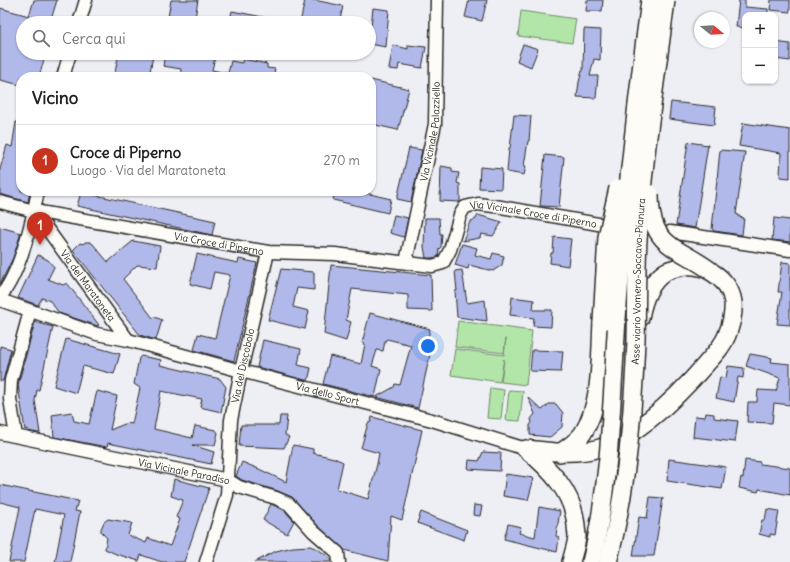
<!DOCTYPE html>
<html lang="it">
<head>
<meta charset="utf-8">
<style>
	:root { --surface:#fff; --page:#f6f6f6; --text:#222; --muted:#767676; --line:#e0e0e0; --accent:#c8321e }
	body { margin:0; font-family:Delius,sans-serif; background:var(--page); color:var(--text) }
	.controls { position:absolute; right:12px; top:12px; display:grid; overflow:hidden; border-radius:8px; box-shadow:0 1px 3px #0004 }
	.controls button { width:36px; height:36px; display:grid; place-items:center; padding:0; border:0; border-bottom:1px solid var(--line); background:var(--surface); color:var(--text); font:20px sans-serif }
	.compass { position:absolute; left:694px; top:12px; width:36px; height:36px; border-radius:50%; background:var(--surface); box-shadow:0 1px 3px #0004; rotate:108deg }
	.you { position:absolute; left:428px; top:346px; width:14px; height:14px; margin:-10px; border:3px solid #fff; border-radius:50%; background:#1a73e8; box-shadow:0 0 0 6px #1a73e833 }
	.badge { display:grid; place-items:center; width:26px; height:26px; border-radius:50%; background:var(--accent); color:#fff; font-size:13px; font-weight:700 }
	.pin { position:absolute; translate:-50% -33px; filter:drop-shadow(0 1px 2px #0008) }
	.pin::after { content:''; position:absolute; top:21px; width:14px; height:12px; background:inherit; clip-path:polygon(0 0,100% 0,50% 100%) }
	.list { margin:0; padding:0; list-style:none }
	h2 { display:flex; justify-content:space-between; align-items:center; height:52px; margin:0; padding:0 16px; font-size:17px }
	h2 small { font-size:13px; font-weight:400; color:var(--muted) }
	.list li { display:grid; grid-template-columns:26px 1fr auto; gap:12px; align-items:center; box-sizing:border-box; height:72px; padding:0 16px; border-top:1px solid var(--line) }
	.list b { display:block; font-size:15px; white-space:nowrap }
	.list p { margin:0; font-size:13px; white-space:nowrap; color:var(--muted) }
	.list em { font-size:13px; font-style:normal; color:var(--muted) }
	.icon { flex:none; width:22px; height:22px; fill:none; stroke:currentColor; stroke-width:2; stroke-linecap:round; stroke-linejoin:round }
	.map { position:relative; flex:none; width:790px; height:562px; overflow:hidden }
	.search { position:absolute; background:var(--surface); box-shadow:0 1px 3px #0004; left:16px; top:16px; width:360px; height:44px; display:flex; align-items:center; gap:10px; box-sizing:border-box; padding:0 14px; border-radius:22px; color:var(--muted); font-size:15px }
	.panel { position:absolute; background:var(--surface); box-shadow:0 1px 3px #0004; left:16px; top:72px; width:360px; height:124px; border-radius:16px }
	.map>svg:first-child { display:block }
	.green { fill:#b2e6a8; stroke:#6e886a }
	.building { fill:#b1b9ea; stroke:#2b2b2b }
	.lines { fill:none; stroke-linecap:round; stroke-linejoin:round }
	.minor-casing { stroke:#2b2b2b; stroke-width:15 }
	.highway-casing { stroke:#2b2b2b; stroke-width:20 }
	.minor { stroke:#fdfcf7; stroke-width:12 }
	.highway { stroke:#fdfcf7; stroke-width:17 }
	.highway-bridge-casing { stroke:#2b2b2b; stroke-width:20; stroke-linecap:butt }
	.highway-bridge { stroke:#fdfcf7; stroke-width:17 }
	.labels { text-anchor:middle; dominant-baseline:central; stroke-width:4; stroke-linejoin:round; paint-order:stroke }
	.street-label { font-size:10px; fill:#2b2b2b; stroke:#fdfcf7 }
</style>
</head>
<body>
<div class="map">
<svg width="790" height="562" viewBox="0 0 790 562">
	<rect width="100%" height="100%" fill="#eeeff4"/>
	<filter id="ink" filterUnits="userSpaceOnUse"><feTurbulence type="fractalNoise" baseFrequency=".025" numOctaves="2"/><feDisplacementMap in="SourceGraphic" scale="8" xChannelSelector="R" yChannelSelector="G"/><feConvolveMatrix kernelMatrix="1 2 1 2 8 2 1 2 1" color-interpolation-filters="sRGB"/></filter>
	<g filter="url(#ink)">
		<!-- green -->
		<path class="green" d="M521,11L576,19L572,43L518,36Z
			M223,18L249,23H222Z
			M458,321L532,331L526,385L501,382L504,359L500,382L451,375L455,349L504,355L506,338L504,353L455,347Z
			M490,388L504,390L501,419L487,418Z
			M509,390L523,391L520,421L506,420Z"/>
		<!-- building -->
		<path class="building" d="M34,0H57L50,23H23V53H46L39,77H21V85L0,80V8L29,16Z
			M171,0H198L195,18L188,17L186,23H167Z
			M305,0H314L343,6L340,20L327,17L326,23H300Z
			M469,0H487L482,21L465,17Z
			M587,0H603L602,11H586Z
			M739,0H745V7L768,9V15H745V28L736,27Z
			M771,0H790V12L770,10Z
			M373,8L389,10L386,47L369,44Z
			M232,11L273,19L272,23H249L230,19Z
			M584,29L601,30L600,60L594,59L590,76H598L596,98L577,97L579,82L582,71H583Z
			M775,42L790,44V61L775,59Z
			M523,44L538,49L531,67L517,61Z
			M393,45L408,49V45L426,47L422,68L399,64L398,70L389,69Z
			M119,53H145L144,54L153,56L149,77H114Z
			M165,53H216L212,70L227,73L226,77H180L181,69L163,66Z
			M243,59L267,64V68L275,69L273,77H227L231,61L242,63Z
			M371,80L409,89L398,130L371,124Z
			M671,102L716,107L714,125L669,119Z
			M514,115L531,116L529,141H528L524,166H526L524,175L507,172L509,148H510Z
			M16,122H21V191H30L28,202L0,194V169L7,145L12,147Z
			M743,123L790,130V178L780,177L781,153L739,146Z
			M688,142L708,145L695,228L676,225Z
			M409,148L422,150L411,202L397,199Z
			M720,150L745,152L736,214L739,215V217L744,218L742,235L714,231L712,229Z
			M545,155L564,157L559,207L540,206Z
			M441,166L452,168V172L459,173L457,183L460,184V202L440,201Z
			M480,167L502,169L501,189L479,188Z
			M335,191H357L391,199L388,213L333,200Z
			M81,192L215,221L212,235L77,206Z
			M394,215L408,218L404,237L390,233Z
			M478,215L502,222L493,236L481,234L480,238L463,241L469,224L471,221L476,219Z
			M425,218H439L440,234H442L441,247L439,249L438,257L431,258H426L424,247Z
			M774,218L790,220V242L772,240Z
			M0,227L21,233L13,258L0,284Z
			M554,237L571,239L568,266L550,263L551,253H553Z
			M133,241L160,246L157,267L137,265L123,279L153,318L155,317L162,320L156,340L140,335L73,250L80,243L83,244L85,242H90L93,244L108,262Z
			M462,244L477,248L475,255L491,259L493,253L504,256L502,265L493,271L469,265L468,269L455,265Z
			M197,254L238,263L239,259L257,263L234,361L194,350L198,334L215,338L230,275L214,272L210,289L190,284Z
			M38,255L48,260L54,267L48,279L63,285L67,283L99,325L98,326L59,313L50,301L42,298L38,305L18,298Z
			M782,262L790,263V325L777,324L782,292H778Z
			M331,265L431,275L432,311L408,310V295L352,289L346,320L351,322L346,341L324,334Z
			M281,269L314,272V290L297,288L293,307L309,311L305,329L268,320Z
			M462,270L467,303L485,300L487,321L457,317L455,291H457L455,271Z
			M512,297L534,300L533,310H552L551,327L533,326L534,318L510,315Z
			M370,313L430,329L426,348L431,350L418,408L376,397L394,387L395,384L400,385L411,345L387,339L385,341L383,351L377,350L372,366L381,369L375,397L323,384L330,356L361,364L365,344L362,343Z
			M35,322L53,327L39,390H37L35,400L40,433H38L28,431V429L25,430L18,385Z
			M66,339L120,354L114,374L83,366L76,393L54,386Z
			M263,340L301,349L298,365L311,368L308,381L257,367Z
			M0,346L11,349L3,381H0Z
			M532,350L563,351L561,372L530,371Z
			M750,354L772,358L771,362L790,364V405L774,403L772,423L747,422L748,402H757L758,390L776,391L780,378L746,366Z
			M141,356L161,360L160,365L220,379L226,387L221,412L200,407L202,399L161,391L154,429L192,438L195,426L216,430L218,433L215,445H192L214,452L211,464L108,443L107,447L54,437L52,415L72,412L74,421L89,424L97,391L117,396L110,430L127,423L132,424L140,388L134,384L139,358Z
			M728,366L744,368L743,378L738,377L734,402L716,398L720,377L726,378Z
			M528,397L542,410L549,404H556L563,413L562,427L550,437L530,435V425L532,423L531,419L535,414Z
			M706,413L714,414V418L738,421L735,442L693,437L695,416L705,417Z
			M280,416H287L285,435L289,437L284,448L239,446L241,425H279Z
			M372,417L422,430L402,520L391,516L388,561L344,550L318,526L292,497L278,491L242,480L236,476L242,462L259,469L286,482L293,445L313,449V453L334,458L343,462L337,489L368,499L377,464L379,453L361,448L368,423L371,422Z
			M483,452L501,453L500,471L468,469L469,460L479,461Z
			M669,459L726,467L722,489L667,481Z
			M745,460L760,462V464L790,468V495L759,489L758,492L739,488L741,477L743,478Z
			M506,474L534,478L528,500L503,496Z
			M174,479L209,488L184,562H162L141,555L139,561L116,554L105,549L107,538L101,532V529L104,522L108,519L132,523L128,535L146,543L148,538L170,546L180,519L176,517L183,500L171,496Z
			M0,485L78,501L75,511L80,512L70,562H55L64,515L35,509L24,562H9L20,507L0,502Z
			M650,497L663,498L654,556H633L639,517L647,518Z
			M271,504L284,510L294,521L287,534L263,520Z
			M474,505L482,506L480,516L473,515Z
			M539,507L560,511L556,536L559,538L557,552L504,539L508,524L521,527L519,533L535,537Z
			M767,509L779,511L775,535L770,534V537L759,534L762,520H765Z
			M421,512L467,530L464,540L417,523Z
			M310,546L318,549L331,559V562H255L276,551L293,547Z"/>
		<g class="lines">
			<defs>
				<g id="minor">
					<path d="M79,23L86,0"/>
					<path d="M63,77L70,53"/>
					<path id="s1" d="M0,202L34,211L268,252L335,254L432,266L443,263L450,250L460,215L465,207L478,204L501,207L604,225"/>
					<path id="s2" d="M34,211L128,340"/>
					<path d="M670,232L790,250"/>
					<path id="s3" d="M406,262L435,124L437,0"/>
					<path d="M0,297C21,272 32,222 38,191"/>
					<path id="s4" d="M0,300L97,334L128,340L241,371L432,420L526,449"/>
					<path id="s5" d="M0,433L228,480L239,487L276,498L289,504L313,531L338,553L339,562"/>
					<path d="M16,436L10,399L11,380L30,311"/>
					<path id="s6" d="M206,562L227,495L231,420L241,371L268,252"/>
				</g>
				<path id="highway" d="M526,449C551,452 576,455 600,448C639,435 680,394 706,364C714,355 723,346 727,335C731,325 734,313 733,302C729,276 700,260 676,268C672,269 668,270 665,272C649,283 643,300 640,318
					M526,449C550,469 573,492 576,525C576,529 577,533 577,537C576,546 573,554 571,562
					M560,453C568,447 577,442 583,433C602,403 600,357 602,322"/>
			</defs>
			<!-- minor casing -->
			<use href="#minor" class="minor-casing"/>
			<!-- highway casing -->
			<use href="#highway" class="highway-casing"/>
			<!-- minor -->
			<use href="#minor" class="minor"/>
			<!-- highway -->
			<use href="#highway" class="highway"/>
			<defs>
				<g id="highway-bridge">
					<path d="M650,194C650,248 676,245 711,271"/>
					<path d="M602,322L607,237L618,188"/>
					<path d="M591,562C600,528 604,493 608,458C612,411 614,365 617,319C624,212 636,106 650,0"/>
					<path id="s7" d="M608,562C627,490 633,414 636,340C637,307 636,274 638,240C643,160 656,80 666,0"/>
				</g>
			</defs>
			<!-- highway-bridge casing -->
			<use href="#highway-bridge" class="highway-bridge-casing"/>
			<!-- highway-bridge -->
			<use href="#highway-bridge" class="highway-bridge"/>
		</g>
	</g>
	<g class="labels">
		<!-- street labels -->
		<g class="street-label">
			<text stroke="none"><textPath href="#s3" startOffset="133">Via Vicinale Palazziello</textPath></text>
			<text stroke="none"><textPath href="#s1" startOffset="579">Via Vicinale Croce di Piperno</textPath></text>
			<text stroke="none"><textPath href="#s1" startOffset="223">Via Croce di Piperno</textPath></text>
			<text stroke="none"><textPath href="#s7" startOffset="283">Asse viario Vomero-Soccavo-Pianura</textPath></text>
			<text stroke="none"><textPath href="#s2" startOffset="92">Via del Maratoneta</textPath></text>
			<text stroke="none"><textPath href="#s6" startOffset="201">Via del Discobolo</textPath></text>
			<text stroke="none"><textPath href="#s4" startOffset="341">Via dello Sport</textPath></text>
			<text stroke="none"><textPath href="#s5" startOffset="188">Via Vicinale Paradiso</textPath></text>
		</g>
	</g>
</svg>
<div class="controls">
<button>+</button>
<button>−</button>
</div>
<svg class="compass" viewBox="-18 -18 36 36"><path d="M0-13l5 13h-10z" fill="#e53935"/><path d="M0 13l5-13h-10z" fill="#767676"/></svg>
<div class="you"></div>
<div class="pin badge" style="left:40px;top:245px">1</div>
<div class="search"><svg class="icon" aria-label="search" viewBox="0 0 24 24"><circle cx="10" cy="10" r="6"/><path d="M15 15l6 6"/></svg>Cerca qui</div>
<section class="panel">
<h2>Vicino<small></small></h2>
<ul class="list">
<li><span class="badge">1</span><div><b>Croce di Piperno</b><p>Luogo · Via del Maratoneta</p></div><em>270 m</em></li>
</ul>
</section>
</div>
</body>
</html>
